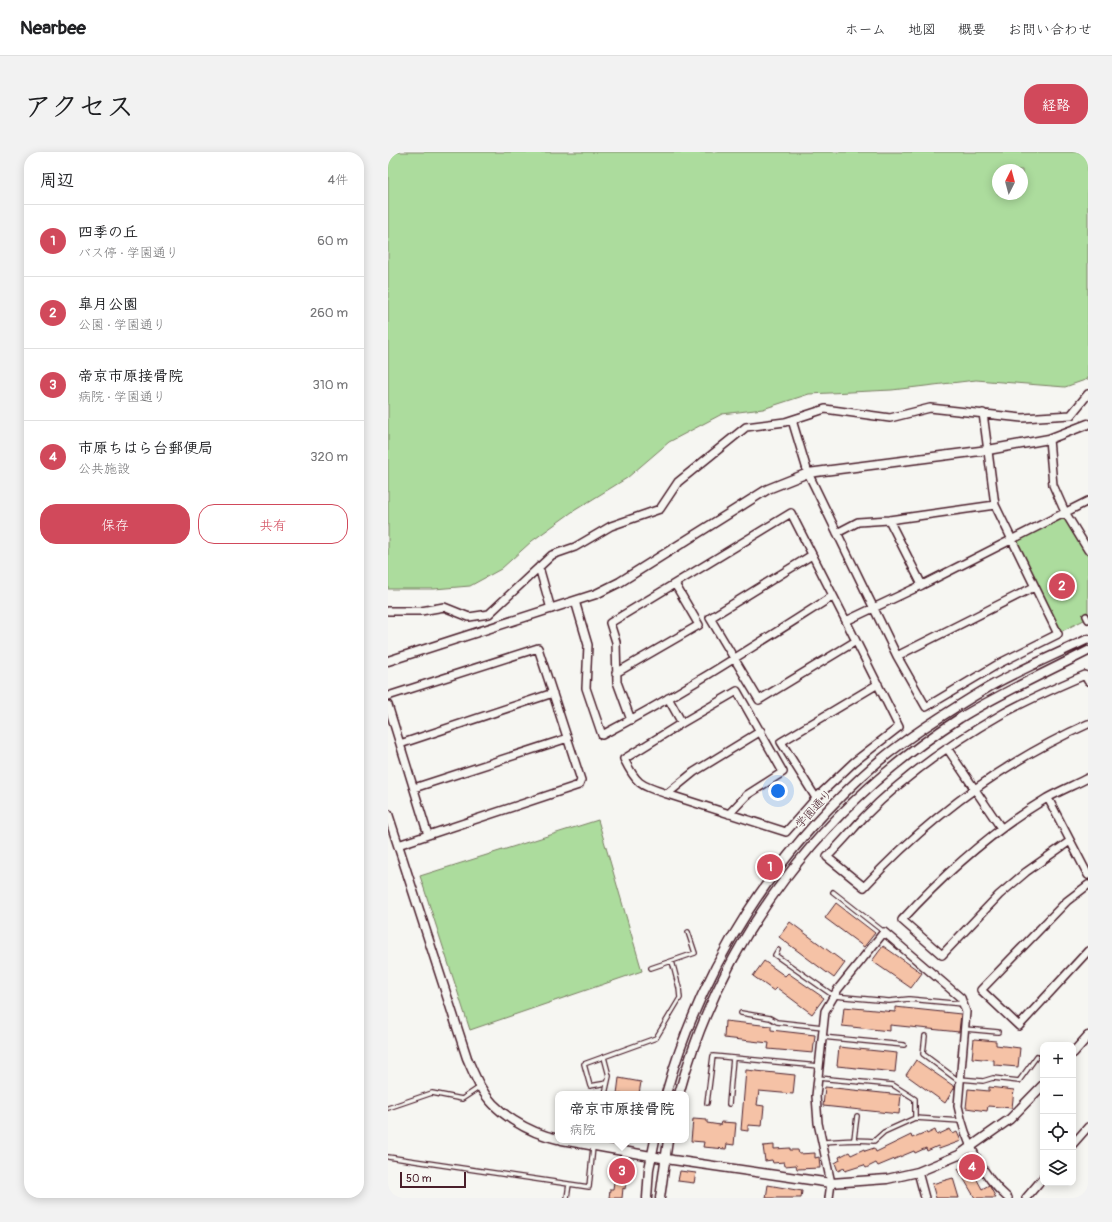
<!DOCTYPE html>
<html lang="ja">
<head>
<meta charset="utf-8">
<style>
	:root { --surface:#fff; --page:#f2f2f2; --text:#202124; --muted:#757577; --line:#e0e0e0; --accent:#d1495b }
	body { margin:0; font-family:Pangolin,"Klee One",sans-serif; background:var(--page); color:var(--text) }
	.controls { position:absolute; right:12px; bottom:12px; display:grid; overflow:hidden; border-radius:8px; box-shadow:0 2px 10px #0003 }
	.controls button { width:36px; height:36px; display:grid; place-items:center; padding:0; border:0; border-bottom:1px solid var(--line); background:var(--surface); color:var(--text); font:20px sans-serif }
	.compass { position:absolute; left:604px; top:12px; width:36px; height:36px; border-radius:50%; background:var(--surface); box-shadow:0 2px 10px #0003; rotate:6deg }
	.scale { position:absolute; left:12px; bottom:10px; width:66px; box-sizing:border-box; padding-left:4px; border:2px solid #4a1f2b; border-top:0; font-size:11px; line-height:14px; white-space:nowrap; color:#4a1f2b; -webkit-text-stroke:3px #f6f6f2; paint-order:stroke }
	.you { position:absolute; left:390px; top:639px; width:14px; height:14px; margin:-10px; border:3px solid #fff; border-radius:50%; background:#1a73e8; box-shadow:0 0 0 6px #1a73e833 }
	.badge { display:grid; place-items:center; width:26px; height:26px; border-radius:50%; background:var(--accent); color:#fff; font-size:13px; font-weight:700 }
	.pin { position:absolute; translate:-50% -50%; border:2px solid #fff; box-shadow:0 1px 4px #0006 }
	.popup { position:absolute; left:167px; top:939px; width:134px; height:52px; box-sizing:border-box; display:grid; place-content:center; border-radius:8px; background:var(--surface); filter:drop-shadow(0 1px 3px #0005); font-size:13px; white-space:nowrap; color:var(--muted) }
	.popup b { font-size:15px; color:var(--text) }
	.popup::after { content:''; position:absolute; left:50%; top:100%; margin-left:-8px; border:8px solid transparent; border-top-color:var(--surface) }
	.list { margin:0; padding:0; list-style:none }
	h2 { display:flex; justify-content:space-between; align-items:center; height:52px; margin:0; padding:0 16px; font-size:17px }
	h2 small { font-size:13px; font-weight:400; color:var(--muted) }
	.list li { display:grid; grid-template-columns:26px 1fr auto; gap:12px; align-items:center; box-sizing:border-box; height:72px; padding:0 16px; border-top:1px solid var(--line) }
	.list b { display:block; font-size:15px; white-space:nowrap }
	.list p { margin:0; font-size:13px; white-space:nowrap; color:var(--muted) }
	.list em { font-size:13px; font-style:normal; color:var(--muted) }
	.actions { display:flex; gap:8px; padding:12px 16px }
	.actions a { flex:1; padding:9px 0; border:1px solid var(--accent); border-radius:16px; text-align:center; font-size:14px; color:var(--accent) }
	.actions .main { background:var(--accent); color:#fff }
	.icon { flex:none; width:22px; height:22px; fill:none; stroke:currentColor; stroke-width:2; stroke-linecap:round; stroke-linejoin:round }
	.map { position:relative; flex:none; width:700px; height:1046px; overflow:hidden; border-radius:16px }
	header { display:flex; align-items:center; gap:24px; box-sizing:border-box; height:56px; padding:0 20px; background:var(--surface); border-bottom:1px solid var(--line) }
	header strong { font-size:19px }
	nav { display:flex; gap:22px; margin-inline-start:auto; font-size:14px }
	.intro { display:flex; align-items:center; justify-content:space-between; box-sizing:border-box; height:96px; padding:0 24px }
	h1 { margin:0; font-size:28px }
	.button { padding:10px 18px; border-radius:16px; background:var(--accent); color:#fff; font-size:14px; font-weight:700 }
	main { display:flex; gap:24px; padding:0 24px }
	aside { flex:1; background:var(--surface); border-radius:16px; box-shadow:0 2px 10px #0003 }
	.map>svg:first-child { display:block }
	.green { fill:#acdc9d; stroke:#7b7e64; fill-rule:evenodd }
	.building { fill:#f5c2a6; stroke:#4a1f2b }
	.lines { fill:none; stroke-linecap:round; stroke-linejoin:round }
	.service-casing { stroke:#4a1f2b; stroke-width:6 }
	.pedestrian-casing { stroke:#4a1f2b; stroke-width:8 }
	.minor-casing { stroke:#4a1f2b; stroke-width:10 }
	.tertiary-casing { stroke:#4a1f2b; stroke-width:11 }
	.service { stroke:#f6f6f2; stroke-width:3.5 }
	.pedestrian { stroke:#f6f6f2; stroke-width:5 }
	.minor { stroke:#f6f6f2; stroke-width:7 }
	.tertiary { stroke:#f6f6f2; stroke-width:8 }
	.labels { text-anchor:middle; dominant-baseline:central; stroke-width:3; stroke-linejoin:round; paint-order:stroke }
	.street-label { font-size:12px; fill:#4a1f2b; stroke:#f6f6f2 }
</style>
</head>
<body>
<header>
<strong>Nearbee</strong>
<nav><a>ホーム</a><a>地図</a><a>概要</a><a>お問い合わせ</a></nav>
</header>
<div class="intro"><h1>アクセス</h1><a class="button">経路</a></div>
<main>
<aside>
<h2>周辺<small>4件</small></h2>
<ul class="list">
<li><span class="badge">1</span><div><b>四季の丘</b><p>バス停 · 学園通り</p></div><em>60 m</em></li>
<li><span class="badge">2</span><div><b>皐月公園</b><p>公園 · 学園通り</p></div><em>260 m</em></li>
<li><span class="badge">3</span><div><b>帝京市原接骨院</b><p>病院 · 学園通り</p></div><em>310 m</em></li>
<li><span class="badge">4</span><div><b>市原ちはら台郵便局</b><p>公共施設</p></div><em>320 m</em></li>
</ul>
<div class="actions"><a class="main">保存</a><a>共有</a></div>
</aside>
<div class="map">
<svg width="700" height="1046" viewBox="0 0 700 1046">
	<rect width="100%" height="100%" fill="#f6f6f2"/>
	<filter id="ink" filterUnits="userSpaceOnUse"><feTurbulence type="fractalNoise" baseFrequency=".025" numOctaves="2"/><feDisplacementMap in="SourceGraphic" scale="8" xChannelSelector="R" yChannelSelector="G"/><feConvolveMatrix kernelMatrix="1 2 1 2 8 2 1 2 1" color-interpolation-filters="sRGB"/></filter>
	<g filter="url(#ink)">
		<!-- green -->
		<path class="green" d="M0,0H700V227L677,235L588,228L504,238L421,242L375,257L334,262L281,290L239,326L184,360L144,389L113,417L82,434L46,437H0ZM610,18H634V42H610Z
			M677,363L700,402V466L672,480L626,389Z
			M210,668L254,819L82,878L32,724Z"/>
		<!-- building -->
		<path class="building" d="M448,751L487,781L476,795L437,766Z
			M402,770L457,811L446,826L391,785Z
			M495,794L534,821L523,836L484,809Z
			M376,809L397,824L400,821L436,846L424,862L389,836L386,839L365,824Z
			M456,855L507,860V855L573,862L571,880L502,873V879L454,874Z
			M337,869L383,874V878L427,883L425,901L380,897L381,891L336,886Z
			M586,887L608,889V893L632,896L630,915L606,913V908L584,906Z
			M451,895L509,901L507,920L449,914Z
			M528,908L567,935L557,951L518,923Z
			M358,918L407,923L405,942L371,939L369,953L376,954L374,974L360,973V979L353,978Z
			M231,926L253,930L251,942H229Z
			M437,935L513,943L511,962L435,954Z
			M601,935L626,938L624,956L600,954L599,959L578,956L580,937L601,939Z
			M305,967L319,968V971L332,973L333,970L348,971L346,993L339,992L338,997L315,995L316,990L303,989Z
			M562,977L565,982L569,980L573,989L551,997L550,994L539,999L538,996L527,1001L526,999L490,1014L488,1011L478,1016L476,1013L457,1019L456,1016L450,1019L447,1011L452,1008L451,1005L461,1000L463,1003L476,997L477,999L486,996L488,1000L523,983L524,986L538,980L539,982L547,978L549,983Z
			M386,993V997L402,996V998H410L411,1002L427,1001V1006L431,1005L432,1016L409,1017L408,1013L397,1014L396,1010L385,1011L384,1008L377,1009L375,994Z
			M584,1009L591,1022L587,1024L594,1037L601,1033L608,1046H587L570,1017Z
			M228,1016L240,1017L237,1037L235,1036L234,1046H221L222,1037H225Z
			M292,1019L308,1021L306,1031L290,1029Z
			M565,1026L571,1046H548L544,1032Z
			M380,1033L414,1039L413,1046H378Z"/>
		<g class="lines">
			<defs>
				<path id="service" d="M445,740L496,780
					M390,798L387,803L446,844L501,849L521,847L575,852
					M263,816L307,801L300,780
					M353,861L382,866L389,870L435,875
					M577,877L610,880
					M537,884L535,902L571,929
					M434,885L516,893
					M216,905L221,924L217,942
					M430,926L505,933L527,947V966
					M572,927L595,929L605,926L631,929L649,904
					M219,931L202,934L196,912L268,886L292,846L291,836L284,809
					M319,951L325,904L431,914
					M341,952L345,906
					M0,956L44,941L74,947L92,935
					M466,987L469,964
					M435,990C453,989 468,987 486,989L496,980L527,966L573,969
					M0,1005L201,1035L205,995
					M179,1046L181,1032"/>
				<path id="pedestrian" d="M698,464L700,468"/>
				<path id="minor" d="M404,268L420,321L509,504L538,555L612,511L670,482L607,353L595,261
					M661,287L665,333L677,360L700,398
					M501,368L534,433
					M449,381L470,370L501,368L607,353
					M424,403L322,466L371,548L468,489
					M151,415L163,457
					M187,449L200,493L198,536L214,583C293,542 369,492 445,444
					M0,459H33L56,455L81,465L101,462L164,403L187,395L223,374L272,357L290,330L358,275L397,270L437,257L502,266L542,256L634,266L683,263L700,242
					M458,469L511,575L466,610L428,646L393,590L490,532
					M509,504L646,435
					M228,521L311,473L287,432
					M700,529L697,523C669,535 641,547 614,562C565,590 516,624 476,665C464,678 452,692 439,705L476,735C541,665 613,611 700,572
					M0,544L150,496L193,628L191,633L10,693
					M0,553L40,683
					M243,568L229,530L228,490L222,471L403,361L458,469L534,433L700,349
					M294,571L349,539L395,620L359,643L341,662
					M373,579L306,620L279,642L398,680L428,646
					M12,592L165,541
					M559,596L613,676
					M26,636L180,586
					M279,642C252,633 249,633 236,607L294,571L280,546
					M660,646L700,723
					M682,689L638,720L611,743L554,803L514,768C557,721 604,679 659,646C672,639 686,633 700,626
					M700,733L679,749L593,838L631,874L700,799
					M685,992L700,975
					M530,1020L537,1046
					M441,1046L443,1031L430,971L428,944L437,859L450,837L496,780L573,846L578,860L570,954C577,988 593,1023 620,1046
					M638,1046L655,1026"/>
				<path id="tertiary" d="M0,509L208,442L232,430L380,337L420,321L600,298L661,287L700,272
					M0,662L79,906C83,915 87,925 92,934C106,961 141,981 170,987
					M685,901L700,884
					M278,942C314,812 389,697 491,609C525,581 564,557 601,535C633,517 667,503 700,487
					M291,942C334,784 435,654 572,566C613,541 657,521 700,499
					M174,988L285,1008L443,1031L499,1027L530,1020L571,1003L622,967L655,933
					M259,1046L261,1017L267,988
					M272,1046L280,988"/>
			</defs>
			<!-- service casing -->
			<use href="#service" class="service-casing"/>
			<!-- pedestrian casing -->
			<use href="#pedestrian" class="pedestrian-casing"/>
			<!-- minor casing -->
			<use href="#minor" class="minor-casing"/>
			<!-- tertiary casing -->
			<use href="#tertiary" class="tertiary-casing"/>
			<!-- service -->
			<use href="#service" class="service"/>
			<!-- pedestrian -->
			<use href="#pedestrian" class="pedestrian"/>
			<!-- minor -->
			<use href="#minor" class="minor"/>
			<!-- tertiary -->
			<use href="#tertiary" class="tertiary"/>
		</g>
	</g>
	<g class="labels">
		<!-- street labels -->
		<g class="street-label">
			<text transform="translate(426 657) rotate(-47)">学園通り</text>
		</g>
	</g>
</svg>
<div class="controls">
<button>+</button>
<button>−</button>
<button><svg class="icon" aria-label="locate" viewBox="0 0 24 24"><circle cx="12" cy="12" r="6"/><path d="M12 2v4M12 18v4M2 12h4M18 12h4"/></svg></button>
<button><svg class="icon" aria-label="layers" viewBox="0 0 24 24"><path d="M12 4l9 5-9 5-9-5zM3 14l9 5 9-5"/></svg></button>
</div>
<svg class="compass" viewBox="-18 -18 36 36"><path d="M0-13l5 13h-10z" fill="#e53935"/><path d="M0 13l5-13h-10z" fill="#757577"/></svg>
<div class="scale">50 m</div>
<div class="you"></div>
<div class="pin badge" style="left:382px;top:715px">1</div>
<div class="pin badge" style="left:674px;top:434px">2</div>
<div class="pin badge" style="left:234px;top:1019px">3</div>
<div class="popup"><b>帝京市原接骨院</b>病院</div>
<div class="pin badge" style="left:584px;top:1015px">4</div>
</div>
</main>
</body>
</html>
